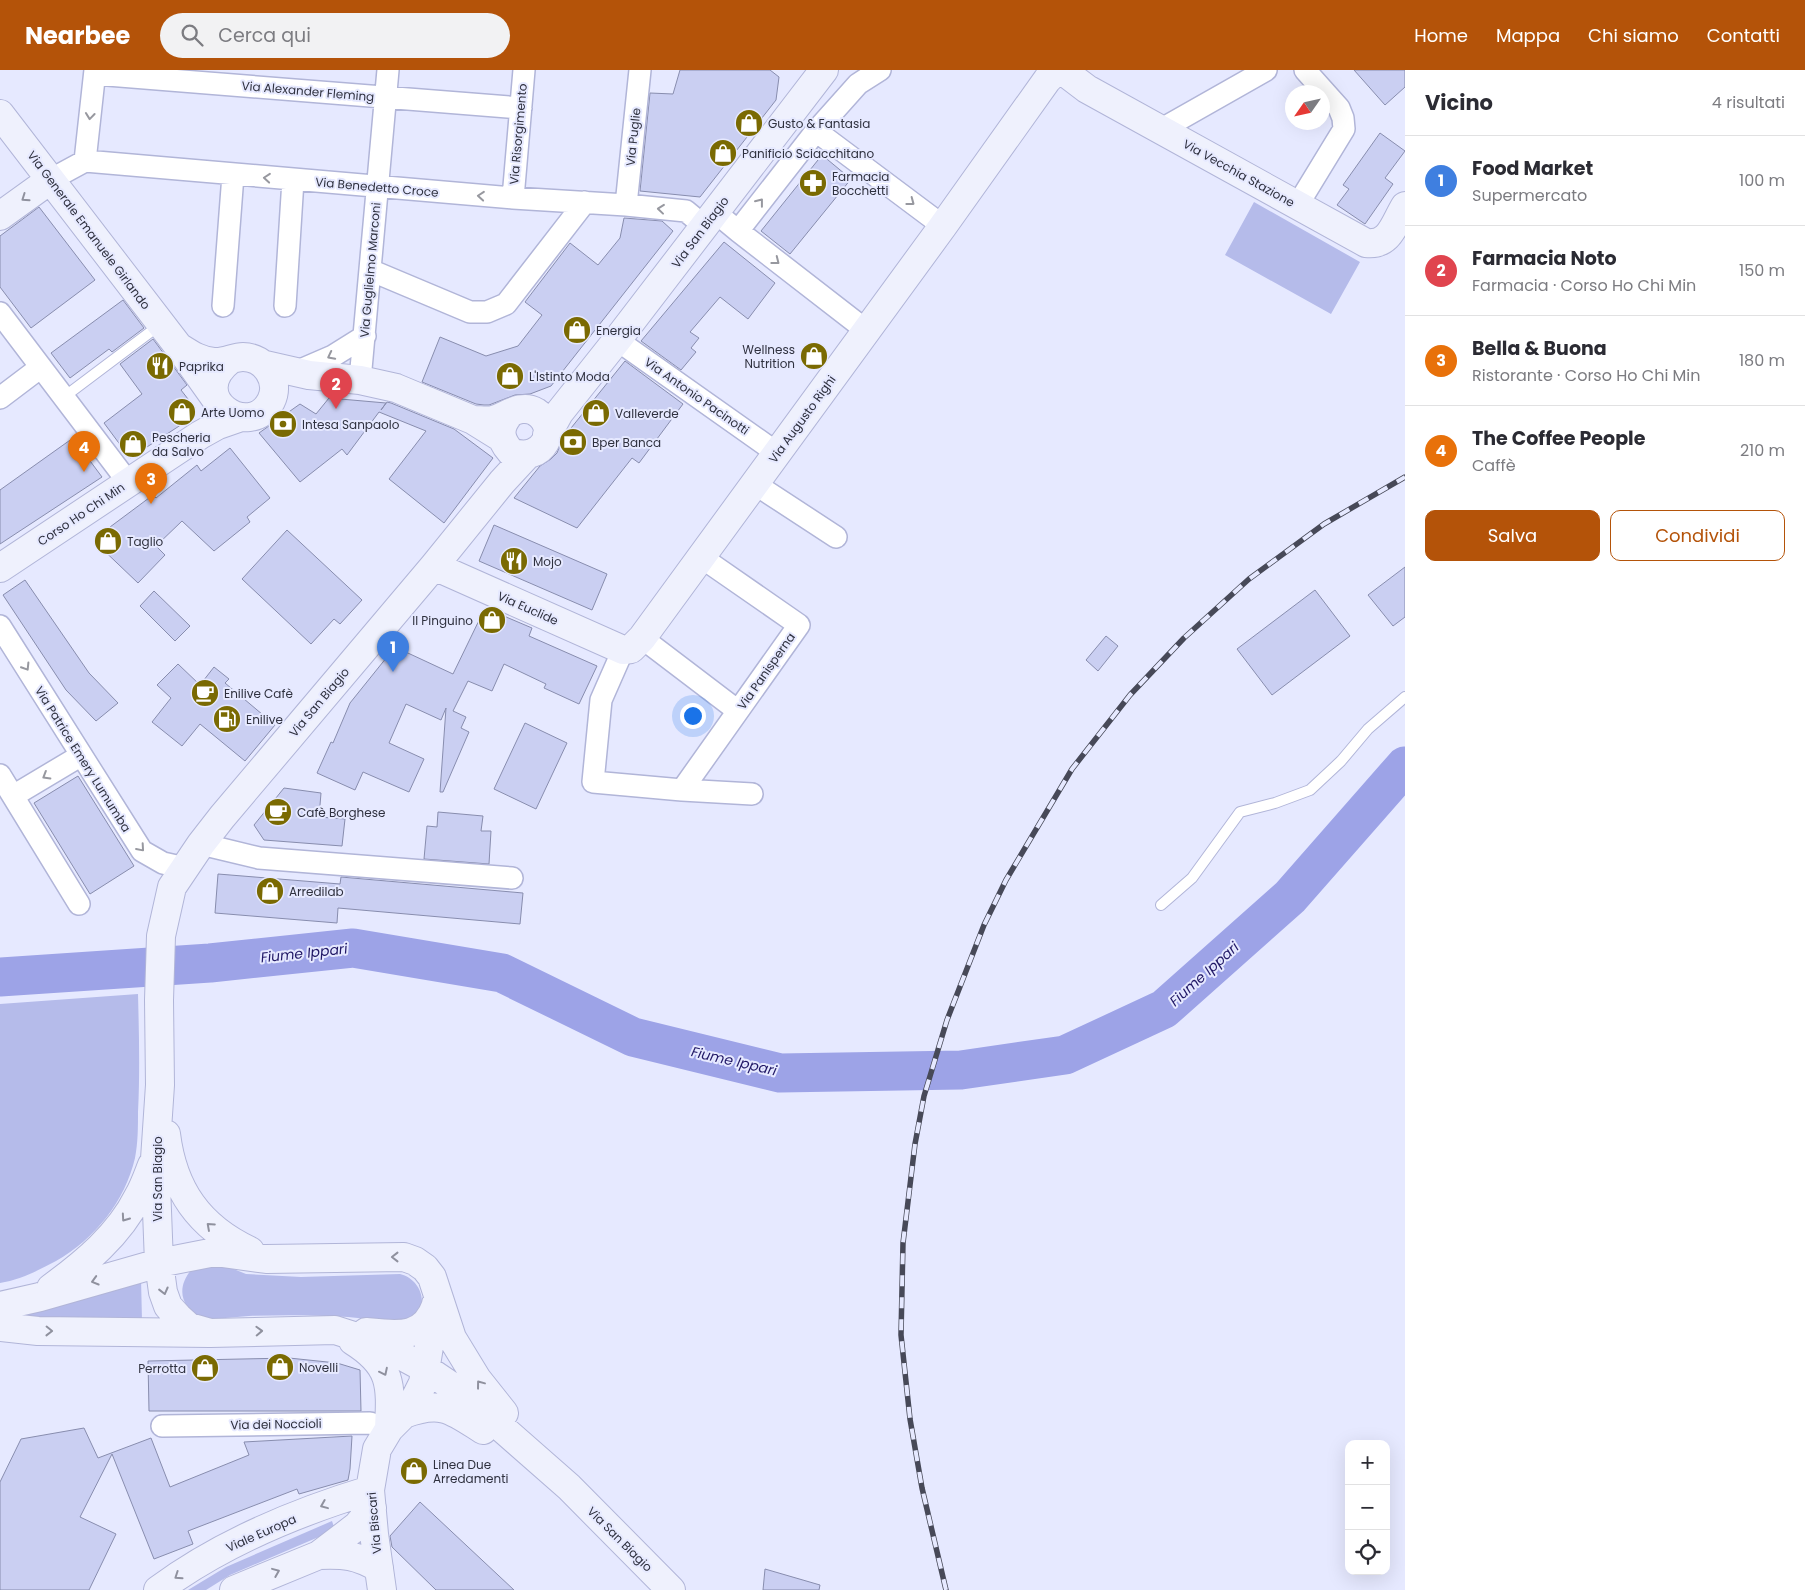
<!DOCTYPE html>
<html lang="it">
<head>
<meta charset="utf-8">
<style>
	:root { --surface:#fff; --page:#f2f2f3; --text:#2b2b33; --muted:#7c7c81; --line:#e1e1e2; --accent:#b45309 }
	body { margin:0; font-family:Poppins,sans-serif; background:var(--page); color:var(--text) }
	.controls { position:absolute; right:15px; bottom:15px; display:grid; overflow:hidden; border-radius:10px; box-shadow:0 5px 20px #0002 }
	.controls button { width:45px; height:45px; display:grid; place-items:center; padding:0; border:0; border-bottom:1px solid var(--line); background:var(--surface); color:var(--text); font:25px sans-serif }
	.compass { position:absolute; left:1285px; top:15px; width:45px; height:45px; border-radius:50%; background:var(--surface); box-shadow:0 5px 20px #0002; rotate:236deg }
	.you { position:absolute; left:692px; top:645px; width:18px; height:18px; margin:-12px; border:4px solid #fff; border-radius:50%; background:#1a73e8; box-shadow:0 0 0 8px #1a73e833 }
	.badge { display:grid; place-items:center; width:32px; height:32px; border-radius:50%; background:var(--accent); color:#fff; font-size:16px; font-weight:700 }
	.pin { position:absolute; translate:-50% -41px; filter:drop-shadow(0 1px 2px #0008) }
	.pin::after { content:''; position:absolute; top:26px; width:18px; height:15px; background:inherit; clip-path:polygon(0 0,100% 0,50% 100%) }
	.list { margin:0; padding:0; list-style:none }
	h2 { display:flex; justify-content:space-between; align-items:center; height:65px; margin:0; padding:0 20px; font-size:21px }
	h2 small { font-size:16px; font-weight:400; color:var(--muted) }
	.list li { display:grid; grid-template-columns:32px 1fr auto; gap:15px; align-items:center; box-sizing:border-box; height:90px; padding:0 20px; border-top:1px solid var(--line) }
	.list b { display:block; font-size:19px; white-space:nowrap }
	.list p { margin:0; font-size:16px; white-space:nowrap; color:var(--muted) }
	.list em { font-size:16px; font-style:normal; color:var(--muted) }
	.actions { display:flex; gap:10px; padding:15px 20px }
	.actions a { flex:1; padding:11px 0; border:1px solid var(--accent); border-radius:10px; text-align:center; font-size:18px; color:var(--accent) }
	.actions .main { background:var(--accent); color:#fff }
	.icon { flex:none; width:28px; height:28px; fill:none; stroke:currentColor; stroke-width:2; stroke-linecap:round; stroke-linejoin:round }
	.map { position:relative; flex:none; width:1405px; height:1520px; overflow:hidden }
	header { display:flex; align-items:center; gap:30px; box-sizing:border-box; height:70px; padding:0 25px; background:var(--accent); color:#fff }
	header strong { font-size:24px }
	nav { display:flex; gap:28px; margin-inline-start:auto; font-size:18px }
	.search { width:350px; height:45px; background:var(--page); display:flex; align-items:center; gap:12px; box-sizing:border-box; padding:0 18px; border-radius:28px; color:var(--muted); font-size:19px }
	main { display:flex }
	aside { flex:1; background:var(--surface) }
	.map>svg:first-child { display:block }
	.green { fill:#b5bbea }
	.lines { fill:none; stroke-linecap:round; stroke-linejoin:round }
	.river { stroke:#9da3e7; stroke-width:39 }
	.building { fill:#cacff2; stroke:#888dae }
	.lane-casing { stroke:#b1b5d8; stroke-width:12 }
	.street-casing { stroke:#b1b5d8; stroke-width:24 }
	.secondary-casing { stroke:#b1b5d8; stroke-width:30 }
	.lane { stroke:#fff; stroke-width:10 }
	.street { stroke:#fff; stroke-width:21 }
	.secondary { stroke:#eff1fd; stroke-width:28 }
	.rail-casing { stroke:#474958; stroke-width:5.5 }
	.rail { stroke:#e6e9ff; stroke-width:4; stroke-dasharray:11; stroke-linecap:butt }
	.oneway { stroke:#97989f }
	.oneway2 { stroke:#8f919e }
	.labels { text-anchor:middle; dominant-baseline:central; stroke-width:4; stroke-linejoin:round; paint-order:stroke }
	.street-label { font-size:12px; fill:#2f313f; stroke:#e6e9ff }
	.poi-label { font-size:12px; fill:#2f313f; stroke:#e6e9ff; text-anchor:start }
	.water-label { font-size:14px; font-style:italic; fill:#211866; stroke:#e6e9ff }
</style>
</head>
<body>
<header>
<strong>Nearbee</strong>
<div class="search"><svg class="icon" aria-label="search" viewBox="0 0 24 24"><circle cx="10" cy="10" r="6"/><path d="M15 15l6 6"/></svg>Cerca qui</div>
<nav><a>Home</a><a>Mappa</a><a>Chi siamo</a><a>Contatti</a></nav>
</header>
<main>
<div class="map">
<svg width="1405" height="1520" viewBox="0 0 1405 1520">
	<rect width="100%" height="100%" fill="#e6e9ff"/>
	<!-- green -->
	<path class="green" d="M1254,132L1360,192L1331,244L1225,185Z
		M138,924C139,963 140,1003 138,1042C138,1057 138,1073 135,1088C125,1131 95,1169 56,1191C39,1200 20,1210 0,1213V934Z
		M221,1194L246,1204L301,1207L400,1204C422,1209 432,1240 408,1249C391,1257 366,1248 348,1247C315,1245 281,1245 249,1246C233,1247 218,1250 203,1248C178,1237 176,1214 195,1196Z
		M141,1208L142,1251L28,1249L23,1245Z
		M332,1451L335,1460L230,1505L206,1520H188L226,1497Z"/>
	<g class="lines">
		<!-- river -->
		<path class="river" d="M0,907L210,893L353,878L502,903L633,967L780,1003L961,1000L1065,985L1164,939L1290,827L1405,696"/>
	</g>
	<!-- building -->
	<path class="building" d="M680,0H770L779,7L776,30L700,127L640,121L650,23L673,24Z
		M1354,0H1405V17L1385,35Z
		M1380,63L1405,81L1385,108L1393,114L1365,154L1337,135L1349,119L1343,115Z
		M822,85L851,109L790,184L761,161Z
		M39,137L95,210L31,258L0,217V166Z
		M624,148L662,151L673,161L551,316L530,324L515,325L489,335H484L476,334L422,312L440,267L486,286L518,276L542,245L525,232L570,173L598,195L620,168Z
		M724,172L775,213L748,249L720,227L690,262L699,268L691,278L696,282L681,300L641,271Z
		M123,230L144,258L112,282L109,279L70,308L51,283Z
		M153,269L187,315L181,320L195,338L193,347L130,388L104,353L142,324L120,294Z
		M625,291L683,334L639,393L632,388L577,458L514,428L540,396L551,389L557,383L563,368Z
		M329,328L386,333L381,340L387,332L391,333L454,359L493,388L444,453L389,409L426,361L379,342L347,385L342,379L300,412L259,363L300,334L316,344Z
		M73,368L102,407L0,474V420Z
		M230,378L270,428L247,447L250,452L214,481L182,451L156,476L165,485L138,513L96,473L110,457L153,425L156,428L197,395L201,401Z
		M494,455L607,504L592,540L479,491Z
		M287,460L362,530L340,554L334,549L311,574L242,509Z
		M1405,497V547L1393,556L1368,525Z
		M25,510L89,603L118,633L96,651L66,620L3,525Z
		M1315,520L1350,566L1272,625L1237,579Z
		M154,521L190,556L175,571L140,536Z
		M485,538L532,558L529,566L597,596L579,634L544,618L546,614L504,594L492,621L468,611L453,641L466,647L461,658L469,662L443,722H440L446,638L441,650L406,634L389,673L424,689L409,722L363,702L355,720L317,703L331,672L333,673L350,633L395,577L453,604Z
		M1106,566L1118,576L1098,601L1086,590Z
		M178,594L200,615L214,597L229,609L225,613L275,655L245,691L200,654L182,676L152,652L171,628L157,615Z
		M525,653L567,673L536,739L494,719Z
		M78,706L134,796L90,824L34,733Z
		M284,718L321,723L319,747L345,749L342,776L264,770L254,755Z
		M438,742L483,746L481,761H491L489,794L424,789L427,756L437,757Z
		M218,804L340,814L341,807L523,823L520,854L338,838L337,853L215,843Z
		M289,1288L337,1293L360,1300L361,1341H149L148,1291Z
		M84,1358L98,1388L151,1368L170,1417L249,1385L244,1372L352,1366L350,1399L348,1410L299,1424L297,1419L188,1461L193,1474L154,1489L112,1384L80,1447L116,1464L89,1520H0V1412L21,1369Z
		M420,1432L514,1520H436L392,1477L390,1466Z
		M765,1499L820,1515L819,1520H763Z"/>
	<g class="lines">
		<defs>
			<path id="lane" d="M64,327L161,254
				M1161,835L1192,808L1240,742L1275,733L1310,720L1341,691L1368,659L1405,627"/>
			<path id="street" d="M95,4L521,38
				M1162,59L1266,0
				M816,61L943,156
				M85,91L95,0
				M50,110L85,91L513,128L626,135L686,141L704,156
				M513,128L524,0
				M626,135L640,0
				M1297,136L1344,59L1343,48L1339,38L1305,0
				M715,142L738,161L816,61L858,14L880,0
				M738,161L867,261
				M370,200L470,242H487L506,234L585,132
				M223,236L233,105
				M285,236L293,110
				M0,243L128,412
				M617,270L777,383
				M296,302L333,286L365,266
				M360,310L388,0
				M0,328L41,297
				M755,414L836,467
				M0,556L142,781L163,793L185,798
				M642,568L738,641
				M623,580L601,630L593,712L682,720L752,724
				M0,705L79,834
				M682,720L799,555L701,487
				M13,726L80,686
				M201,774L259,788L512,808
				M162,1356L370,1353L389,1359"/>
			<path id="secondary" d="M1062,0L1087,19L1366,173C1390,176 1394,154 1405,136
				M0,44L178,276L215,328
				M0,146L50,110
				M179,277C190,284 200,291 214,292C224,293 234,287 243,287C265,287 281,311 271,331C250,372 183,327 230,290
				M265,295L309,305L360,310L396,318L473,350L502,368
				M473,350C480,350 487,351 493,350C507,346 521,333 536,342C561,358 543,394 511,382C500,370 498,359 508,346
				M547,365L559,343L617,270L824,0
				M434,496L623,580L631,579L642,568L943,156L1047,10L1057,0
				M0,498L200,365L218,355L241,347
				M166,1064C173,1120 199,1157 250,1181
				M51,1218C85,1193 119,1165 138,1127C144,1117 148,1105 152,1095
				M0,1236L40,1227L159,1193L215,1182L266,1189L404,1187L415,1191L425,1198L432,1207L452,1268L477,1309L504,1343
				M0,1257L38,1261L210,1263L335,1260L382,1275L426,1299L463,1324L569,1417L671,1520
				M366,1262C397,1265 424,1270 436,1235
				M210,1263L189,1257L178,1247L168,1236L163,1222L159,1193L155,1089L160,1015L159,930L161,866L172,817L201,774L222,747L434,496L502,412L527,385
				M353,1271C393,1296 391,1316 389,1359
				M404,1344C442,1330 452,1340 483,1360
				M319,1485C345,1484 356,1485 379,1498
				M158,1520C219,1475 297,1442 370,1420
				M234,1520L319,1485L357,1456L372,1438
				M382,1520L374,1464L370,1420L377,1379L389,1359L404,1344L413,1333L423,1313L436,1234"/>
		</defs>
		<!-- lane casing -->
		<use href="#lane" class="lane-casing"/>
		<!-- street casing -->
		<use href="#street" class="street-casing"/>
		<!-- secondary casing -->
		<use href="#secondary" class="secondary-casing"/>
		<!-- lane -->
		<use href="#lane" class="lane"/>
		<!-- street -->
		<use href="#street" class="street"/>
		<!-- secondary -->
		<use href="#secondary" class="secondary"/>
		<defs>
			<path id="rail" d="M946,1520L922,1418L910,1349L901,1265L903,1173L915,1074L924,1026L947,950L984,855L1006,810L1072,699L1130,625L1184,568L1249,509L1324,454L1405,407"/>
		</defs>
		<!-- rail casing -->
		<use href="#rail" class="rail-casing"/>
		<!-- rail -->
		<use href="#rail" class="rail"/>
	</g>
	<!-- one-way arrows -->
	<defs><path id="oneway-chevron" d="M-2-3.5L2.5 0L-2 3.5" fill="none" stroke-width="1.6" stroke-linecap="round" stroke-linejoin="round" transform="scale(1.25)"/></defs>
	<g class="oneway">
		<use href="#oneway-chevron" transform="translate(90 46) rotate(96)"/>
		<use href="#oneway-chevron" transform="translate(267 108) rotate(-175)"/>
		<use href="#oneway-chevron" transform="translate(481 126) rotate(-175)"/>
		<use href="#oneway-chevron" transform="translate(760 132) rotate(-52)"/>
		<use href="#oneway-chevron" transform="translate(911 132) rotate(37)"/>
		<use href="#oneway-chevron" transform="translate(661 139) rotate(-174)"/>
		<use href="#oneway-chevron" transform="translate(776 191) rotate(38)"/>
		<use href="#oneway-chevron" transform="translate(331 286) rotate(153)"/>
		<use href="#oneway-chevron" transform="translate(26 597) rotate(58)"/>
		<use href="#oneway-chevron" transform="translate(46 706) rotate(149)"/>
		<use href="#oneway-chevron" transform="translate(141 778) rotate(49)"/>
	</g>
	<g class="oneway2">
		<use href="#oneway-chevron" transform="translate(25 128) rotate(145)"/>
		<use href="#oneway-chevron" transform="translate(125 1148) rotate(125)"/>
		<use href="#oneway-chevron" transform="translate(210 1156) rotate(-138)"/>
		<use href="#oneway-chevron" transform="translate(395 1187) rotate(180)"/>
		<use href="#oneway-chevron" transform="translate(95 1211) rotate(164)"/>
		<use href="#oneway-chevron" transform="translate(164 1221) rotate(76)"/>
		<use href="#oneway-chevron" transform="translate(49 1261) rotate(1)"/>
		<use href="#oneway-chevron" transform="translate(259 1261) rotate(-2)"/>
		<use href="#oneway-chevron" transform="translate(384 1302) rotate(64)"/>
		<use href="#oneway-chevron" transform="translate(480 1314) rotate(-127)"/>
		<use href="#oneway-chevron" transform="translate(324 1435) rotate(158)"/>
		<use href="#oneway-chevron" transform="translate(276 1502) rotate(-22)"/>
		<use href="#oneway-chevron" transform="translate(178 1506) rotate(146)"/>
	</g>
	<!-- icons -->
	<defs>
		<symbol id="shop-disc" viewBox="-11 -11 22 22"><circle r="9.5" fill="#7a6a02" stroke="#e6e9ff"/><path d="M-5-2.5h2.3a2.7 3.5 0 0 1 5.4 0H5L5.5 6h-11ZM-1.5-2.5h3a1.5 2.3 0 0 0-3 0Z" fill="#fff"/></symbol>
		<symbol id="pharmacy-disc" viewBox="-11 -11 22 22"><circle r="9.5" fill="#7a6a02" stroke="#e6e9ff"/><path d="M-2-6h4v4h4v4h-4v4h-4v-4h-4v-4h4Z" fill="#fff"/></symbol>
		<symbol id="restaurant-disc" viewBox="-11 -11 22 22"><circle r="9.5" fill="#7a6a02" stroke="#e6e9ff"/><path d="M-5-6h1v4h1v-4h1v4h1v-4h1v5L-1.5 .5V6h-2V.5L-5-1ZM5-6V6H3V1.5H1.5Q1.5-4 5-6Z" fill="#fff"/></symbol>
		<symbol id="bank-disc" viewBox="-11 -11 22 22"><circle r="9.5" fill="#7a6a02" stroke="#e6e9ff"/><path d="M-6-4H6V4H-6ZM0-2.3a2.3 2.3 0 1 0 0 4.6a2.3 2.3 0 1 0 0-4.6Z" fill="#fff"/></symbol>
		<symbol id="cafe-disc" viewBox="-11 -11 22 22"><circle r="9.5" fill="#7a6a02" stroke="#e6e9ff"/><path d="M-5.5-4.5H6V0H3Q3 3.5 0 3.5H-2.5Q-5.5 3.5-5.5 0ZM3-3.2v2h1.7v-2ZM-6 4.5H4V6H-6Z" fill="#fff"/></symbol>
		<symbol id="fuel-disc" viewBox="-11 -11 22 22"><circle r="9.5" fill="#7a6a02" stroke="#e6e9ff"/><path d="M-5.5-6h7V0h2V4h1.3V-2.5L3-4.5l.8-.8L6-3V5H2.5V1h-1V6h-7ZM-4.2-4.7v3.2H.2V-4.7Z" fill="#fff"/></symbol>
	</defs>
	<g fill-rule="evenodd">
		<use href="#shop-disc" x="733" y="37" width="32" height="32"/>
		<use href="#shop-disc" x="707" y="67" width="32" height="32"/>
		<use href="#pharmacy-disc" x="797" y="97" width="32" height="32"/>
		<use href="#shop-disc" x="561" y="244" width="32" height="32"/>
		<use href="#shop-disc" x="798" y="270" width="32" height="32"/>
		<use href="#restaurant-disc" x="144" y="280" width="32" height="32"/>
		<use href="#shop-disc" x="494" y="290" width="32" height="32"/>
		<use href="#shop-disc" x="166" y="326" width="32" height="32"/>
		<use href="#shop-disc" x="580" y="327" width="32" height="32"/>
		<use href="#bank-disc" x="267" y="338" width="32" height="32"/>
		<use href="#bank-disc" x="557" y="356" width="32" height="32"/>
		<use href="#shop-disc" x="117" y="358" width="32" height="32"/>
		<use href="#shop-disc" x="92" y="455" width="32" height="32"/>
		<use href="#restaurant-disc" x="498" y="475" width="32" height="32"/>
		<use href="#shop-disc" x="476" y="534" width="32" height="32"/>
		<use href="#cafe-disc" x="189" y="607" width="32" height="32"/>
		<use href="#fuel-disc" x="211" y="633" width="32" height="32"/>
		<use href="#cafe-disc" x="262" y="726" width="32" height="32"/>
		<use href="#shop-disc" x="254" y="805" width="32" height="32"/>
		<use href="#shop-disc" x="264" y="1281" width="32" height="32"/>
		<use href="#shop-disc" x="189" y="1282" width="32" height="32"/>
		<use href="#shop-disc" x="398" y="1385" width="32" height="32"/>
	</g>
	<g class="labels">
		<!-- street labels -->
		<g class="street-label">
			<text transform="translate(308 21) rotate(5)">Via Alexander Fleming</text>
			<text transform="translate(518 64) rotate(-85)">Via Risorgimento</text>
			<text transform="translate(633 67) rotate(-84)">Via Puglie</text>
			<text transform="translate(1239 103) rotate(29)">Via Vecchia Stazione</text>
			<text transform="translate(377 117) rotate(5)">Via Benedetto Croce</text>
			<text transform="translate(89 160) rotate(53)">Via Generale Emanuele Girlando</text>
			<text transform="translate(700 162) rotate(-53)">Via San Biagio</text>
			<text transform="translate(370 200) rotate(-85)">Via Guglielmo Marconi</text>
			<text transform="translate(697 326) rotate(35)">Via Antonio Pacinotti</text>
			<text transform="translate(802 349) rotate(-54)">Via Augusto Righi</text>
			<text transform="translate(81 444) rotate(-34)">Corso Ho Chi Min</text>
			<text transform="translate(528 538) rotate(24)">Via Euclide</text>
			<text transform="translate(766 601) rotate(-55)">Via Panisperna</text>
			<text transform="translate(319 632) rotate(-50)">Via San Biagio</text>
			<text transform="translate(83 689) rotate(58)">Via Patrice Emery Lumumba</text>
			<text transform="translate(157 1109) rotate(-90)">Via San Biagio</text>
			<text transform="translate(276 1354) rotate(-1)">Via dei Noccioli</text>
			<text transform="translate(374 1453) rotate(-95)">Via Biscari</text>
			<text transform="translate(261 1463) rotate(-24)">Viale Europa</text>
			<text transform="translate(620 1469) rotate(45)">Via San Biagio</text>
		</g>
		<!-- poi labels -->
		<g class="poi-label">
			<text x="768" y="53">Gusto &amp; Fantasia</text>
			<text x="742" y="83">Panificio Sciacchitano</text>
			<text x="832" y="106">Farmacia<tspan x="832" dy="14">Bocchetti</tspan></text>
			<text x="596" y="260">Energia</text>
			<text x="795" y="279" text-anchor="end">Wellness<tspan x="795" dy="14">Nutrition</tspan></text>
			<text x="179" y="296">Paprika</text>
			<text x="529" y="306">L'Istinto Moda</text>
			<text x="201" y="342">Arte Uomo</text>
			<text x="615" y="343">Valleverde</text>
			<text x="302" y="354">Intesa Sanpaolo</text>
			<text x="152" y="367">Pescheria<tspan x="152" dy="14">da Salvo</tspan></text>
			<text x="592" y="372">Bper Banca</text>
			<text x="127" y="471">Taglio</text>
			<text x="533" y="491">Mojo</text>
			<text x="473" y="550" text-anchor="end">Il Pinguino</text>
			<text x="224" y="623">Enilive Cafè</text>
			<text x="246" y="649">Enilive</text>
			<text x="297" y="742">Cafè Borghese</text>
			<text x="289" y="821">Arredilab</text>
			<text x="299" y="1297">Novelli</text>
			<text x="186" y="1298" text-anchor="end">Perrotta</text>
			<text x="433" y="1394">Linea Due<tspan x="433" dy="14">Arredamenti</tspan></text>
		</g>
		<!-- water labels -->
		<g class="water-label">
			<text transform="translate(304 883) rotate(-6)">Fiume Ippari</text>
			<text transform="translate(1204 904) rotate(-42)">Fiume Ippari</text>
			<text transform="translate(734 991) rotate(13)">Fiume Ippari</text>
		</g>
	</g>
</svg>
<div class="controls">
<button>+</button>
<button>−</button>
<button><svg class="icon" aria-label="locate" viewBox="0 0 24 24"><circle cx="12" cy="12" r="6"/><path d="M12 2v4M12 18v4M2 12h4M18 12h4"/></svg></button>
</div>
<svg class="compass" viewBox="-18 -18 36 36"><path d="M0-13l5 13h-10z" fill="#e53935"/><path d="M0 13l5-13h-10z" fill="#7c7c81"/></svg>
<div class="you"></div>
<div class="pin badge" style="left:393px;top:602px;background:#3f7fe0">1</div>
<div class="pin badge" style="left:336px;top:339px;background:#e0444e">2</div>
<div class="pin badge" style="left:151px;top:434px;background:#e8710a">3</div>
<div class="pin badge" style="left:84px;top:402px;background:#e8710a">4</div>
</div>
<aside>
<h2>Vicino<small>4 risultati</small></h2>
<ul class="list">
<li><span class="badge" style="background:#3f7fe0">1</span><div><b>Food Market</b><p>Supermercato</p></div><em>100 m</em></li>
<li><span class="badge" style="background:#e0444e">2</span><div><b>Farmacia Noto</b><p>Farmacia · Corso Ho Chi Min</p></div><em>150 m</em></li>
<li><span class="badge" style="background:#e8710a">3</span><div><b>Bella &amp; Buona</b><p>Ristorante · Corso Ho Chi Min</p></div><em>180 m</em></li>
<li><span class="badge" style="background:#e8710a">4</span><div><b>The Coffee People</b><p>Caffè</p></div><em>210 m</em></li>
</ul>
<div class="actions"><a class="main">Salva</a><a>Condividi</a></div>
</aside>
</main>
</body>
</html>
